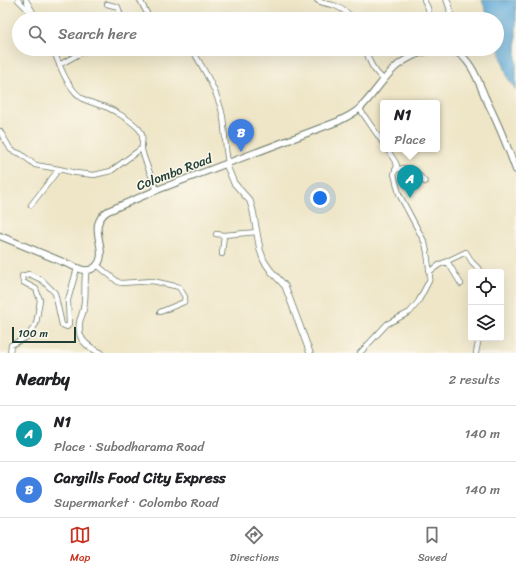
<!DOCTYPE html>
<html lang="en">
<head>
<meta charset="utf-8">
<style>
	:root { --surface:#fff; --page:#f2f2f2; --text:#202124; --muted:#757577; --line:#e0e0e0; --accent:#c8321e }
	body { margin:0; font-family:Sriracha,sans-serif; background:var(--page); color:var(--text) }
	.controls { position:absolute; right:12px; bottom:12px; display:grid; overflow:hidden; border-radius:4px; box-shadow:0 4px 16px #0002 }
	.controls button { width:36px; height:36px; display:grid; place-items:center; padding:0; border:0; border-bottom:1px solid var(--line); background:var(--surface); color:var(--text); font:20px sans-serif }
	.scale { position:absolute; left:12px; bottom:10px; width:64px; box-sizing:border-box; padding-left:4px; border:2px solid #1f3d34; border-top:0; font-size:11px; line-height:14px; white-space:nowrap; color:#1f3d34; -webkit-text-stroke:3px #fbf7ec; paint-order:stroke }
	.you { position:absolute; left:320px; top:198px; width:14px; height:14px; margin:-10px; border:3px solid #fff; border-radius:50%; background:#1a73e8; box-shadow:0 0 0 6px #1a73e833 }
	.badge { display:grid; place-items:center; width:26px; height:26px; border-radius:50%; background:var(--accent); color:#fff; font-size:13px; font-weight:700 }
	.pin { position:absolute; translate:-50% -33px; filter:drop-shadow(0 1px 2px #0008) }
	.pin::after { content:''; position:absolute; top:21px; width:14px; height:12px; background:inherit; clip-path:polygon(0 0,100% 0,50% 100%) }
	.popup { position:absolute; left:380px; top:100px; width:60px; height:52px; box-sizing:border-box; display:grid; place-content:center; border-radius:4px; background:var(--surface); filter:drop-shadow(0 1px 3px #0005); font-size:13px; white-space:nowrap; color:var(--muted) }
	.popup b { font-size:15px; color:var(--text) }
	.popup::after { content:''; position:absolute; left:50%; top:100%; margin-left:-8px; border:8px solid transparent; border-top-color:var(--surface) }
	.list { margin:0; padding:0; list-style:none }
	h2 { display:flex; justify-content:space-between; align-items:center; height:52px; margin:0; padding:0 16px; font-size:17px }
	h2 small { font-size:13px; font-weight:400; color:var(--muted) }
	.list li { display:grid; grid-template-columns:26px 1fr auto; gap:12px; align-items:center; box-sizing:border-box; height:56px; padding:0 16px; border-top:1px solid var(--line) }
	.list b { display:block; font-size:15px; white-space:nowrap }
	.list p { margin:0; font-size:13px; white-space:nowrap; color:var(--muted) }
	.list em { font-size:13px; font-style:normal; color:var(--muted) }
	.icon { flex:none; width:22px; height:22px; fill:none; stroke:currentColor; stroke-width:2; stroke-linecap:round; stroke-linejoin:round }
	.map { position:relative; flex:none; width:516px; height:353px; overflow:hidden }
	.search { position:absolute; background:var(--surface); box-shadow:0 4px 16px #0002; left:12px; right:12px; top:12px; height:44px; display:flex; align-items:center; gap:10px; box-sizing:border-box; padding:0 14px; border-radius:22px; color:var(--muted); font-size:15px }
	.sheet { height:164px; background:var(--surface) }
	nav { display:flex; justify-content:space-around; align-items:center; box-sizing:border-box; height:56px; border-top:1px solid var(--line); background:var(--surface); font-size:11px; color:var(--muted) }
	nav a { display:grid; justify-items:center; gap:2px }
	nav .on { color:var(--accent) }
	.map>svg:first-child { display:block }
	.water { fill:#60aad8; stroke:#407486 }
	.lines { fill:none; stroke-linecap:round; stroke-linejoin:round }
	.minor-casing { stroke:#687868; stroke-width:6 }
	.major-casing { stroke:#687868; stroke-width:7 }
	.highway-casing { stroke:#687868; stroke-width:8 }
	.minor { stroke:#fff; stroke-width:4.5 }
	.major { stroke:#fff; stroke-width:5.5 }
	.highway { stroke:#fff; stroke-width:6 }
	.labels { text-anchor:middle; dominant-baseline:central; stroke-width:3; stroke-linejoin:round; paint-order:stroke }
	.street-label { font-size:13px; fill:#1f3d34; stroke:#fbf7ec }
</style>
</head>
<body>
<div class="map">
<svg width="516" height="353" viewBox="0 0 516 353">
	<rect width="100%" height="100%" fill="#fbf7ec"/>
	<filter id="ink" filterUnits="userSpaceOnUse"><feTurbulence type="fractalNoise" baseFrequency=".025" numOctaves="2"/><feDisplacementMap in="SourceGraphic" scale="8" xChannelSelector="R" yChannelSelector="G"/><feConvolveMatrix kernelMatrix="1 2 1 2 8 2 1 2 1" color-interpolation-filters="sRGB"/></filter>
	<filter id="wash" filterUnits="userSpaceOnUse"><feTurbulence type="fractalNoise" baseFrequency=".012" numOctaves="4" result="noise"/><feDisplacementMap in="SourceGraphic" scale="16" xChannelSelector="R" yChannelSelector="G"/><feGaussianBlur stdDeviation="0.9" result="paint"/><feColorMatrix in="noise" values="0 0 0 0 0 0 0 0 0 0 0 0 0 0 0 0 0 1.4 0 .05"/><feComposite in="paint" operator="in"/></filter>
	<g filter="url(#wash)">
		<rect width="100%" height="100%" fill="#efe6c8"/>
		<!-- water -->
		<path class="water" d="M482,0H516V90L508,78L497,44V19H489Z"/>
	</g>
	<g filter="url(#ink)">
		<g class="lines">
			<defs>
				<path id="minor" d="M18,0L26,8L33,19
					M26,0L37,19
					M140,0L150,19
					M317,0C321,3 327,4 333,5C342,8 348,13 355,19
					M424,0L428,8L430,19
					M107,4L118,7L122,19
					M53,49C60,66 68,91 85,100C92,103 99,105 106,107C115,111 132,121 139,129C145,136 141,142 142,150C145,163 152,177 157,190
					M192,49C204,70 218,92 223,117C225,132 225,147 228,163
					M366,49C369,63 374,71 384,80
					M59,65L88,49
					M359,108L383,143
					M0,131L11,150L21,154L35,165L59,169L76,173L94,175L111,171L142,148
					M395,170C413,165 414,169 425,182
					M31,205L59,169
					M216,234L224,235
					M222,254L224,235L257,232
					M447,261L461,284
					M97,265L118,282L121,283L153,281L179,287L185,297L184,302L160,312
					M429,272L439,265L466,252L472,262L482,272
					M10,353L11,345L27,337L36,324L40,300L36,289L23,282L22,276L29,274L42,280L55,293L62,325L67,327L69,324L68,300L77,268
					M360,353L387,324L410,312L418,302L429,281L430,277L427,252L425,243L399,194L394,174L397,166L396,163L387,149
					M476,353L479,338"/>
				<path id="major" d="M447,0L450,9V19
					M226,164L234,183L250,201L253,211L260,250L264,261L271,271L285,286L310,353
					M86,271C84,282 86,294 84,305C84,310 82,315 80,320C76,339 86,346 101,353"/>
				<path id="highway" d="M0,236L80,269C85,271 90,271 95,267C108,257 95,237 98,224C100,218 103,214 108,211L157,190L339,121C346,117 354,114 360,108C374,95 383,77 398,65C414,53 443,42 461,55C473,65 479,83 485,97C497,121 507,145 516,170"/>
			</defs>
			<!-- minor casing -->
			<use href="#minor" class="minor-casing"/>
			<!-- major casing -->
			<use href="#major" class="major-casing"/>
			<!-- highway casing -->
			<use href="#highway" class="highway-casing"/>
			<!-- minor -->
			<use href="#minor" class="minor"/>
			<!-- major -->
			<use href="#major" class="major"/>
			<!-- highway -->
			<use href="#highway" class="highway"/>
		</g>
	</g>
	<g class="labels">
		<!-- street labels -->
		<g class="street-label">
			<text transform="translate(174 172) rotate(-21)">Colombo Road</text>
		</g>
	</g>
</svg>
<div class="controls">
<button><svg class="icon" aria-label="locate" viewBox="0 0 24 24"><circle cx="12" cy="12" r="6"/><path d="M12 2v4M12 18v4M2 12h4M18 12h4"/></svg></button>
<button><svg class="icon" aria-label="layers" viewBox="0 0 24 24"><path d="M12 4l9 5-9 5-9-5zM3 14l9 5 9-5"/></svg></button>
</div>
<div class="scale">100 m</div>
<div class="you"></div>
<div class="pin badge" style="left:410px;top:198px;background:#0f9aa8">A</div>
<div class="popup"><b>N1</b>Place</div>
<div class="pin badge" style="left:241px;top:152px;background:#3f7fe0">B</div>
<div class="search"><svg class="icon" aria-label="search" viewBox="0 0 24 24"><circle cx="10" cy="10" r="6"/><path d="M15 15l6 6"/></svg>Search here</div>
</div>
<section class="sheet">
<h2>Nearby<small>2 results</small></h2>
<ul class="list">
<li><span class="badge" style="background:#0f9aa8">A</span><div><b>N1</b><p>Place · Subodharama Road</p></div><em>140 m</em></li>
<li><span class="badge" style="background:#3f7fe0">B</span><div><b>Cargills Food City Express</b><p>Supermarket · Colombo Road</p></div><em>140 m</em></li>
</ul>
</section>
<nav>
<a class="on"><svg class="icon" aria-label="map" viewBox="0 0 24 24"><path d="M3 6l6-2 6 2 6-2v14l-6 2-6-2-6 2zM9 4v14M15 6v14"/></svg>Map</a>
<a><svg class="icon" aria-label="directions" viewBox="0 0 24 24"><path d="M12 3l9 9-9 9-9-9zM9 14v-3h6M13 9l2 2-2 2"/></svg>Directions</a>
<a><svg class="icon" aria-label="saved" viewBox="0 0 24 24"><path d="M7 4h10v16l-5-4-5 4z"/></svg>Saved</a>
</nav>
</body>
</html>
